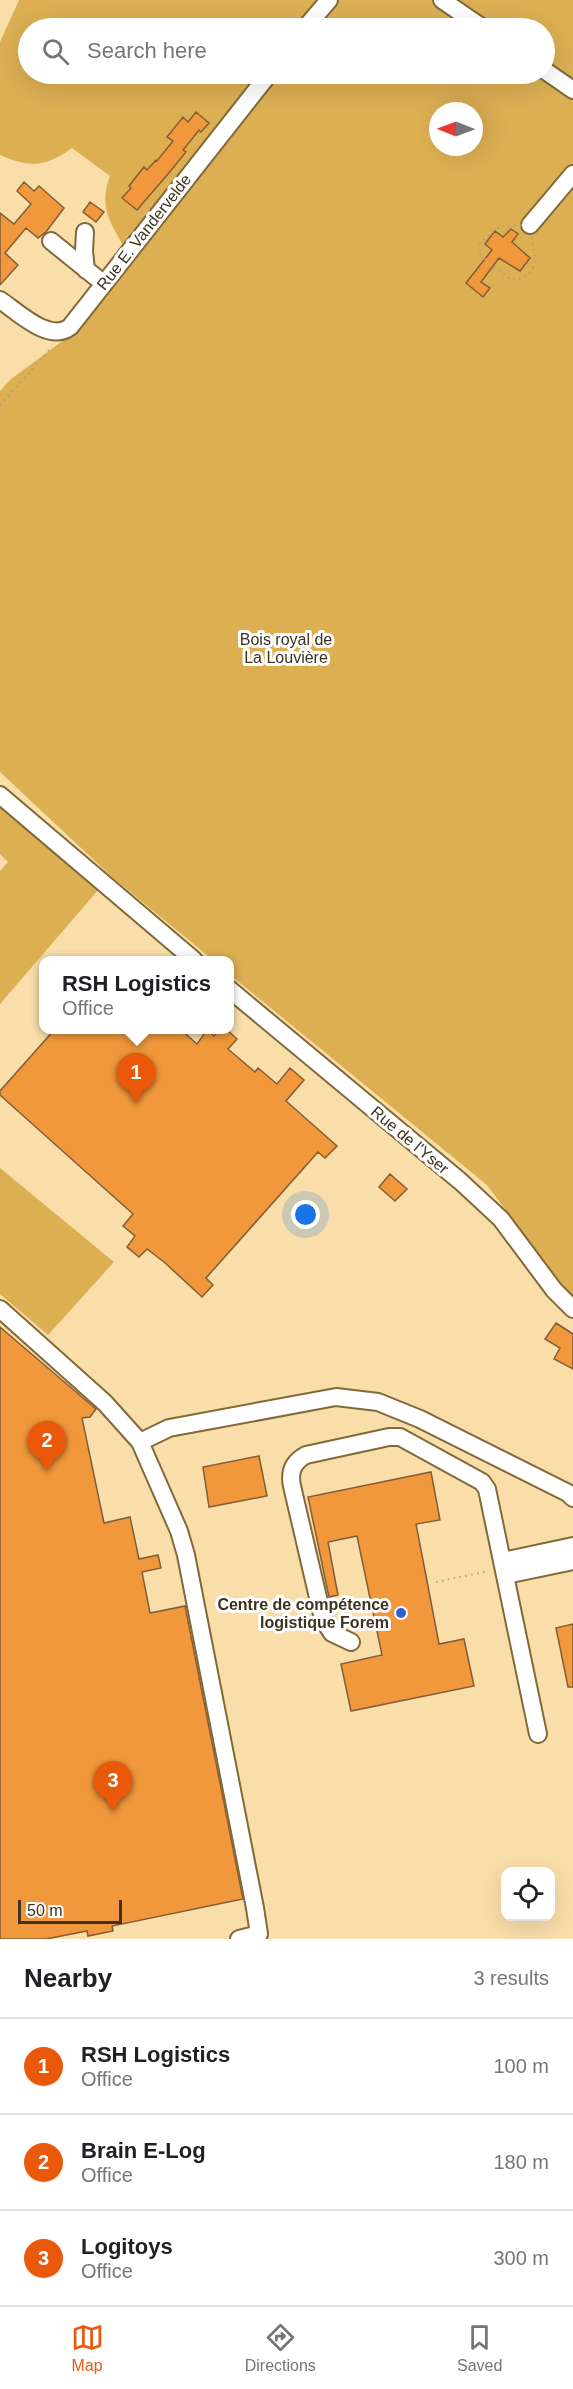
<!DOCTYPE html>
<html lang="en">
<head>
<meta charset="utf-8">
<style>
	:root { --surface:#fff; --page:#f6f6f6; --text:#202124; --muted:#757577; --line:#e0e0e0; --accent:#ea580c }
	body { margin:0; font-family:Helvetica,sans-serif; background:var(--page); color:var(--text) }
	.controls { position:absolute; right:18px; bottom:18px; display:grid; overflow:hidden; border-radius:12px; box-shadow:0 6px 24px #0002 }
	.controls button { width:54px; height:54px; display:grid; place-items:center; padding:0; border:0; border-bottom:2px solid var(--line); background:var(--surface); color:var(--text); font:30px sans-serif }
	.compass { position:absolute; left:429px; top:102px; width:54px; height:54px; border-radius:50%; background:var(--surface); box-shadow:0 6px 24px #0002; rotate:271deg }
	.scale { position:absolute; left:18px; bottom:15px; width:104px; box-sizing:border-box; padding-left:6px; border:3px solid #3d321d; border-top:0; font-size:16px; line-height:21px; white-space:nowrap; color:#3d321d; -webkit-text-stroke:4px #fff; paint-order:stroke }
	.you { position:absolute; left:306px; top:1215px; width:21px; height:21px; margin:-15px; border:4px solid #fff; border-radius:50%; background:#1a73e8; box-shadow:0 0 0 9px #1a73e833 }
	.badge { display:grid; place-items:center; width:39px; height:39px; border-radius:50%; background:var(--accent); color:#fff; font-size:20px; font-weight:700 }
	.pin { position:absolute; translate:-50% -50px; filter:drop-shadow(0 2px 3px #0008) }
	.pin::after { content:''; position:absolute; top:32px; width:21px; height:18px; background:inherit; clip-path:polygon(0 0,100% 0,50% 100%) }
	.popup { position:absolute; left:39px; top:956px; width:195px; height:78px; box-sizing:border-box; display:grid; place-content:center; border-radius:12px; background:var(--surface); filter:drop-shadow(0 2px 4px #0005); font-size:20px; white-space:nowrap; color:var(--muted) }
	.popup b { font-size:22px; color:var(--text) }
	.popup::after { content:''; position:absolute; left:50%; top:100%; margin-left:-12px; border:12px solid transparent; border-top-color:var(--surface) }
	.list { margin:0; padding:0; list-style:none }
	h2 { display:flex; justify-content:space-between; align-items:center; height:78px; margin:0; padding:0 24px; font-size:26px }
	h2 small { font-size:20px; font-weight:400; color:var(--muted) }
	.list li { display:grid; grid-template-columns:39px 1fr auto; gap:18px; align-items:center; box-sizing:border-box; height:96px; padding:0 24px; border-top:2px solid var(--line) }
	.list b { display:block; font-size:22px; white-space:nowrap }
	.list p { margin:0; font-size:20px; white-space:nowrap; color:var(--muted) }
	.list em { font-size:20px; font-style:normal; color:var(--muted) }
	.icon { flex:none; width:33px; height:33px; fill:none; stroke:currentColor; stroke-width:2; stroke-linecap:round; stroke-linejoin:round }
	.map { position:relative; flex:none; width:573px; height:1939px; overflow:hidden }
	.search { position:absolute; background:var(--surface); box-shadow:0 6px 24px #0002; left:18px; right:18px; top:18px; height:66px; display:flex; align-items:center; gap:15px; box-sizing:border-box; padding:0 21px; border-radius:33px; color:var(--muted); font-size:22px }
	.sheet { height:366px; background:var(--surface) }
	nav { display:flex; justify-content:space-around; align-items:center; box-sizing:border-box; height:84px; border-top:2px solid var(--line); background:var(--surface); font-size:16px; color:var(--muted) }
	nav a { display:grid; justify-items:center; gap:3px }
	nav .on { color:var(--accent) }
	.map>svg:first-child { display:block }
	.green { fill:#dcaf53; fill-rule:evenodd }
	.building { fill:#f0983b; stroke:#845d38; stroke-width:1.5 }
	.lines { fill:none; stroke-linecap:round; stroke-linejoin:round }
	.minor-casing { stroke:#826939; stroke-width:20 }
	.path { stroke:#b39e75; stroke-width:2; stroke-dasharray:1.5 4.5; stroke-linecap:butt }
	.minor { stroke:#fff; stroke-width:16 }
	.poi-dot { fill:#2c60ce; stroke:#fff; stroke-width:2 }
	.labels { text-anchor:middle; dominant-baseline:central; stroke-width:6; stroke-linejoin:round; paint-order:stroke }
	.street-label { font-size:16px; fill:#3d321d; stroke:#fff }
	.park-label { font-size:16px; fill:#3c321e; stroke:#fff }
	.poi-label { font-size:16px; font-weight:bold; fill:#3d321d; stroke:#fff; text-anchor:end }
</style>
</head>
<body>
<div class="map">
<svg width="573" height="1939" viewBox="0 0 573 1939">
	<rect width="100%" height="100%" fill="#f9deaa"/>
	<!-- green -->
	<path class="green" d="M19,0H573V1296L559,1282L487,1185L229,974V960H213L112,877L0,772V391L11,379L68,337L70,327L127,252C111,224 98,208 110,176L72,148C46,167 30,168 0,155V42ZM28,28H544V74H28ZM438,111H474V147H438Z
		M0,795L99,889L0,1004V871L8,862L0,854Z
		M0,1168L114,1262L48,1335L0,1294Z"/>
	<!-- building -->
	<path class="building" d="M196,112L209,123L201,132L199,130L183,150L186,152L168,174L137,210L122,198L131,188L129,186L144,167L147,170L156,160L157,161L173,141L167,137L183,117L188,122Z
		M24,182L34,191L39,186L64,208L46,232L38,238L26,228L5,253L18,265L0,285V213L14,224L31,204L17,191Z
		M90,202L104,212L96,222L83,212Z
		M511,229L518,234L512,242L530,258L520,271L499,258L481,282L490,288L483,297L466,283L492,250L485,244L495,231L503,237Z
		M55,1029H180L197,1044L207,1030L214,1036L220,1029H226L237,1039L228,1049L255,1072L258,1068L277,1084L290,1068L304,1080L286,1101L337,1146L325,1158L318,1152L206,1278L213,1285L202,1297L164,1262L147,1249L139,1257L127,1247L135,1236L123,1226L133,1214L0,1095V1091Z
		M390,1174L407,1189L395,1201L379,1187Z
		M556,1323L573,1334V1369L554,1359L560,1348L545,1339Z
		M0,1327L96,1409L90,1417L82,1418L104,1523L130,1517L139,1559L158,1555L161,1568L142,1572L150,1613L185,1606L243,1899L112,1926L113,1931L88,1936L87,1931L46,1939H0Z
		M259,1456L267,1496L209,1507L203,1467Z
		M431,1472L440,1520L416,1524L427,1581L439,1644L464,1639L474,1686L351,1711L341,1664L382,1655L357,1536L328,1542L338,1595L329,1597L308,1497Z
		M573,1624V1687H568L556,1628Z"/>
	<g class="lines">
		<defs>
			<path id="minor" d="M442,0L483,28
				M305,28L329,0
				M544,70L573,90
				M530,225L573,174
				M85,232L84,251L86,270
				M51,241L103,283
				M0,300C18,312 49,343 70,327L269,74
				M0,795L194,960
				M229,989L460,1181L501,1219L554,1290L573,1309
				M0,1309L105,1403L140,1442L179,1531L186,1555L255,1908L259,1934L239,1939
				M140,1442L169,1428L336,1397L378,1402L420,1419L568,1493L573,1498
				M503,1561L573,1546
				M506,1575L573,1561
				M351,1642L332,1633L323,1619L292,1486C289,1472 293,1462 306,1455L389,1437H400L482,1482L487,1489L538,1734"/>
		</defs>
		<!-- minor casing -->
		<use href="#minor" class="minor-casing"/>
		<!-- path -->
		<path class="path" d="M530,225C533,251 545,277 511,280L480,255V243L500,226Z
			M0,405L52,347
			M436,1582L489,1571"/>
		<!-- minor -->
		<use href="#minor" class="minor"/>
	</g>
	<!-- markers -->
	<circle class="poi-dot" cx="401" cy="1613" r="6"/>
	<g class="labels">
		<!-- street labels -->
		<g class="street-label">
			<text transform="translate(144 232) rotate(-52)">Rue E. Vandervelde</text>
			<text transform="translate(410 1140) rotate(40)">Rue de l'Yser</text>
		</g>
		<!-- park labels -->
		<g class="park-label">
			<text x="286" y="639">Bois royal de<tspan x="286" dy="18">La Louvière</tspan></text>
		</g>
		<!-- poi labels -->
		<g class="poi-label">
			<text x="389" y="1604">Centre de compétence<tspan x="389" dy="18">logistique Forem</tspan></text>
		</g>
	</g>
</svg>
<div class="controls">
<button><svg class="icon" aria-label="locate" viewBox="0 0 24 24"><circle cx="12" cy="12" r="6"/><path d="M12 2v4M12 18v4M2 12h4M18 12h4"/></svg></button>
</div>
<svg class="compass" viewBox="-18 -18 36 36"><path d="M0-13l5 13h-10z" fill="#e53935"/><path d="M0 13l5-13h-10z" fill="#757577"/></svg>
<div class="scale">50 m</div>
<div class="you"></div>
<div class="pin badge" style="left:136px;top:1103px">1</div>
<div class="popup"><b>RSH Logistics</b>Office</div>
<div class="pin badge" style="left:47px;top:1471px">2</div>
<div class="pin badge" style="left:113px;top:1811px">3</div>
<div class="search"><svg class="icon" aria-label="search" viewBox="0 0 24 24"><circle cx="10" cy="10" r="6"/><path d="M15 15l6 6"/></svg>Search here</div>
</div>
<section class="sheet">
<h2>Nearby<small>3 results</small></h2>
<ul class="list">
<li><span class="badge">1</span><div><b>RSH Logistics</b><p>Office</p></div><em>100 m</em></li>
<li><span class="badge">2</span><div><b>Brain E-Log</b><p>Office</p></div><em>180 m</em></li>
<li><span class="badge">3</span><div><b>Logitoys</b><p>Office</p></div><em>300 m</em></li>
</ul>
</section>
<nav>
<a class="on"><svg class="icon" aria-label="map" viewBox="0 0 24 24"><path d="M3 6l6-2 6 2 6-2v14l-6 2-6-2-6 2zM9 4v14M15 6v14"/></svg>Map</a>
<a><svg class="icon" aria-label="directions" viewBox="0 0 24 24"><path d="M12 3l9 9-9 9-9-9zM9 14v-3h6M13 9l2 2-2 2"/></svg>Directions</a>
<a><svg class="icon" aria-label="saved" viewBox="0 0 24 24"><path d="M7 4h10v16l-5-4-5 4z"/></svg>Saved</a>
</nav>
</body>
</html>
